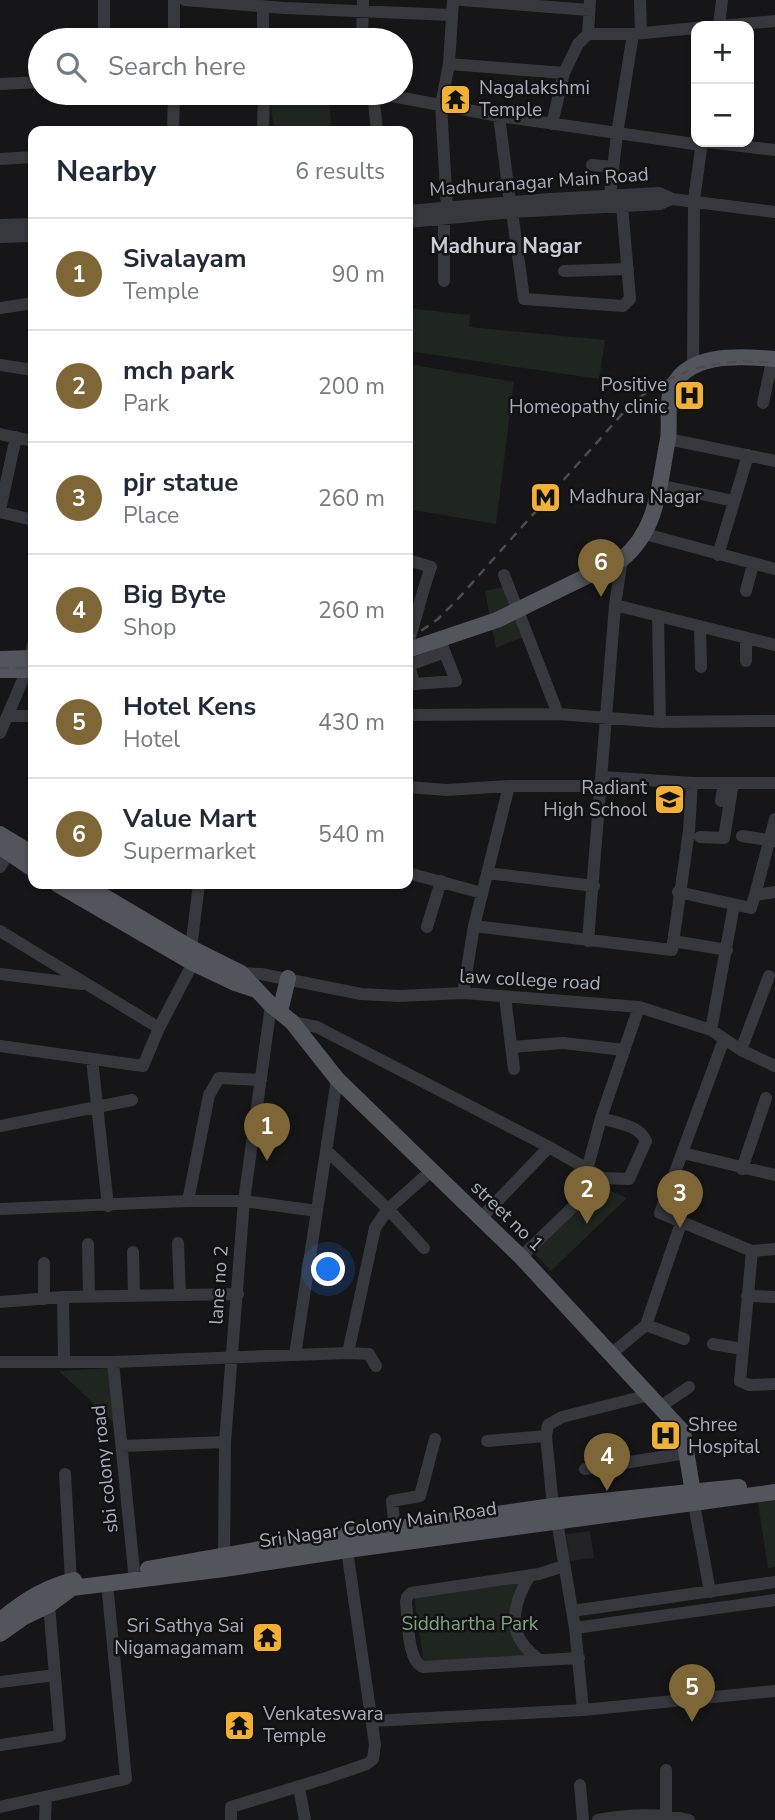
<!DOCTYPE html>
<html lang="en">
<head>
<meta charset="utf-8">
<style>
	:root { --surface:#fff; --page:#f6f6f7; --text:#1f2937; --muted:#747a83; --line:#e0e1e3; --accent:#7e6636 }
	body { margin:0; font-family:"Nunito Sans",sans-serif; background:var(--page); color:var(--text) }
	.controls { position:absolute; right:21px; top:21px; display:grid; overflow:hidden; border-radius:14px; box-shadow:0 2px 5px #0004 }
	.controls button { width:63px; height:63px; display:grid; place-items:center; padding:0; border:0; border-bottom:2px solid var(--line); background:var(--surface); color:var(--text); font:35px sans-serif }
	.you { position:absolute; left:329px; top:1270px; width:24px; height:24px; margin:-18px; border:5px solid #fff; border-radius:50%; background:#1a73e8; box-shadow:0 0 0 10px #1a73e833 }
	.badge { display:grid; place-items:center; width:46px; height:46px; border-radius:50%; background:var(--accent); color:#fff; font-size:23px; font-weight:700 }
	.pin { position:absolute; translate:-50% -58px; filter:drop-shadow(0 2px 4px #0008) }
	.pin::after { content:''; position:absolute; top:37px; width:24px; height:21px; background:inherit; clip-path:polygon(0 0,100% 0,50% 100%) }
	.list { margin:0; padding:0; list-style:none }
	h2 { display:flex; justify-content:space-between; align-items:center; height:91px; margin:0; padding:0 28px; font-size:30px }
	h2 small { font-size:23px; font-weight:400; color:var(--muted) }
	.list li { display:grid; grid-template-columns:46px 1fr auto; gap:21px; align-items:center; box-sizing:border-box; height:112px; padding:0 28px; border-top:2px solid var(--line) }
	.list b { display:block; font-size:26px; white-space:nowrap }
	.list p { margin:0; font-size:23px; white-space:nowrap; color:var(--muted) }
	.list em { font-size:23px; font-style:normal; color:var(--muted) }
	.icon { flex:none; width:38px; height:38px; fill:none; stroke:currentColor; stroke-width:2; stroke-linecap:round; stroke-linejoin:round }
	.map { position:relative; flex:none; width:775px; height:1820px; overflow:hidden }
	.search { position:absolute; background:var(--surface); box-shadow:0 2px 5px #0004; left:28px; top:28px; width:385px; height:77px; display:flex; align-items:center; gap:18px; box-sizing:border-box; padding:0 24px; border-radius:38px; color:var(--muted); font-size:26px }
	.panel { position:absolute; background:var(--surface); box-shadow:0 2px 5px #0004; left:28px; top:126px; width:385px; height:763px; border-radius:14px }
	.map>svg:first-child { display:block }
	.built { fill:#222225 }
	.green { fill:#1e261f }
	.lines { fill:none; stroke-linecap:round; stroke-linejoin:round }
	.minor { stroke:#37383d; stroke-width:12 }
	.major { stroke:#53555c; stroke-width:16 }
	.rail { stroke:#4a4c52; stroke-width:2.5; stroke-dasharray:9 7; stroke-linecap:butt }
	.labels { text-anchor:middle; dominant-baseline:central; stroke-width:5; stroke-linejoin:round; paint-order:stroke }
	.poi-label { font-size:19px; fill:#a8adb8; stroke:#111113; text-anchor:start }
	.street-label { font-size:19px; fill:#a8adb8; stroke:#111113 }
	.park-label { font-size:19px; fill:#7fa381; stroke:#111113 }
	.neighbourhood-label { font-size:21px; font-weight:bold; fill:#c9ccd4; stroke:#111113 }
</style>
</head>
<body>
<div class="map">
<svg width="775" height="1820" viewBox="0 0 775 1820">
	<rect width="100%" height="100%" fill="#161618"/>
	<!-- built -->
	<path class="built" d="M590,1531L594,1558L570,1561L566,1534Z"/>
	<!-- green -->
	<path class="green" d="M317,93H328L332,131H274L270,97Z
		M408,308L470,315L469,327L605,340L599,379L408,351Z
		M408,364L514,382L496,524L408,509Z
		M503,587L523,637L496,648L485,591Z
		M597,1185L627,1198L551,1271L533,1252Z
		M111,1368L113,1422L59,1371Z
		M775,1494V1567L768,1568L757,1497Z
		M525,1579L512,1620L535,1659L424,1663L414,1597Z"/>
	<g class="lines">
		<!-- minor -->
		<path class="minor" d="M185,0L284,8L452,15
			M453,0L449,64L564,73L552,124
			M462,0L589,10
			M590,0L588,34H633L696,28
			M640,0L641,33
			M263,6V40
			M719,26L722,0
			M721,26L775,21
			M104,40V0
			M174,40V0
			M362,40L363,0
			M564,73L578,44L588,34
			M0,84L40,82
			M373,93L377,131
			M376,93L499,116L701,145
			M499,116L510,202
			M173,131L174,93
			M263,131L264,93
			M707,142L775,150
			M0,159L33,157
			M592,165L613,167
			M610,195L617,134L633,34
			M447,208L441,105L449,64
			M408,211L550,199L659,193L672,199L775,212
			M512,212L524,299L623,306L630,299L622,205
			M444,219V281
			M408,222L512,212L660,204L672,199
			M0,225L33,224
			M0,237L33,236
			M564,271L628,269
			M0,308L33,303
			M0,365L33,370
			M693,367L694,200L702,142
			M763,403L771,366
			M0,434L33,441
			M668,439L775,461
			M658,485L734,501
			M0,510L16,437
			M0,512L33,520
			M645,534L775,569
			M718,555L748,455
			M408,560L431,567C422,591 417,616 409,640
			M504,575L558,714
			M746,591L753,564
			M615,605L775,645
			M658,616L660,722
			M700,626L701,667
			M439,638L456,681L414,684L409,665L445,652
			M746,638V661
			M408,715L558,714L660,722L775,721
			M7,716H33
			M0,733L27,670L33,645
			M602,777L692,783H775
			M408,787L447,790L509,786H601
			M721,801L724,783
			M742,836L775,841
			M700,837L724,838L733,783
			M0,867L9,853
			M408,873L482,893
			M487,873L594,886
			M678,892L751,908L755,895L775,892
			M755,895L775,819
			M474,926L672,950L689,831L692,783
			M427,927L441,881
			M0,931L159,1028
			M588,941L615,605L622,559
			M673,941L727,950
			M188,956L191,948L199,884
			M0,974L82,984
			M238,978L241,973L261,974L361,994L399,996L463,993L639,1007L711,1030L741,1050L775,1066
			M463,993L474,926L509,786
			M505,997L514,1069
			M292,1022L317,1027L549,1147L603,1178L629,1179L646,1141C639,1125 617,1123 601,1118
			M711,1030L734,905
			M724,1039L660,1213L752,1251L775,1249
			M0,1046L143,1066L159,1028L193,963
			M511,1047L563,1043L624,1050
			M741,1050L769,976
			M92,1059L108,1206
			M0,1126L132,1100
			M326,1150L388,1209L424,1248
			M683,1153L775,1175
			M742,1169L766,1098
			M587,1170L601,1118L639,1007
			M188,1201L209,1095L219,1078L261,1080
			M0,1209L188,1201H244L317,1211
			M481,1218L549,1147
			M178,1243L180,1295
			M88,1244L89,1297
			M752,1251L740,1381L749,1385L775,1384
			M133,1252L134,1296
			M521,1257L603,1178
			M44,1263V1299
			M747,1296L775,1297
			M63,1297L64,1361
			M0,1302L63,1297L238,1294
			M646,1325L684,1339
			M713,1344L742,1349
			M348,1353L375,1228L388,1209L431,1171
			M295,1355L337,1079
			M610,1355L646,1325L681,1223
			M0,1362H113L348,1353L369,1354L376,1366
			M113,1362L134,1571
			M660,1407L689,1387
			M487,1441L546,1436
			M122,1446L225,1442
			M585,1469L687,1453
			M65,1474L71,1581
			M694,1504L710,1592
			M395,1530L392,1501L420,1496L435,1439
			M224,1562L225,1442L244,1201L271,1005
			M564,1566L539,1574L411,1593L407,1597L406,1602C408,1619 407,1661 423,1667L579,1658
			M530,1575C518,1595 507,1623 523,1644C527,1650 534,1655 539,1660
			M572,1611L775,1582
			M575,1628L775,1600
			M0,1682L55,1675
			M583,1710L575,1628L557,1521L553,1506L546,1436L548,1425L562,1417L649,1395
			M372,1721L583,1710L775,1691
			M0,1745L60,1736L49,1605
			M580,1785L583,1820
			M299,1787L305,1820
			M0,1807L126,1779L107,1583
			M666,1815V1770
			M45,1820L46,1797
			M231,1820V1807L326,1778L367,1764L373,1759L375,1745L346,1543
			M598,1820C629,1814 658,1813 689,1820"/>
		<!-- major -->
		<path class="major" d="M408,650L497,620L622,559C659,529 659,483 668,439C670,424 667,411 670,395C681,351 741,356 775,359
			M0,659L33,658
			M0,670H33
			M0,834L33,854
			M0,847L33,869
			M57,884L193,963L235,983L253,989
			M83,884L191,948L241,973L271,1005L292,1022L337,1079L521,1257L683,1432L693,1493
			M280,1012L288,978
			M148,1569L300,1542L553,1506L739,1487
			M0,1621C21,1602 46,1587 74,1580
			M0,1634L24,1617L49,1605L72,1588L224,1569L347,1550L775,1492"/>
		<!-- rail -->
		<path class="rail" d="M408,640L438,619L457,600L631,404C676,368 718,357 775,363
			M0,668H33"/>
	</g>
	<!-- icons -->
	<defs>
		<symbol id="temple-square" viewBox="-11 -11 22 22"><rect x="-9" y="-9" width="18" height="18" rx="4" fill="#f2b134" stroke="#111113"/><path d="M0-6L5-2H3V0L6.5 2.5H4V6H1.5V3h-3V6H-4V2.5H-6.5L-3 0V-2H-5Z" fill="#111"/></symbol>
		<symbol id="hospital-square" viewBox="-11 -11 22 22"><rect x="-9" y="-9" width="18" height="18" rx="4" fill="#f2b134" stroke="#111113"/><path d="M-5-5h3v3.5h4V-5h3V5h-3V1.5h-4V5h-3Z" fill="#111"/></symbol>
		<symbol id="metro-square" viewBox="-11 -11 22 22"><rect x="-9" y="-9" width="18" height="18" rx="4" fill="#f2b134" stroke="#111113"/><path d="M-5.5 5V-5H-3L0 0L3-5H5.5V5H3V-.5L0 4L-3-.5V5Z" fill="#111"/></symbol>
		<symbol id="university-square" viewBox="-11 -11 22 22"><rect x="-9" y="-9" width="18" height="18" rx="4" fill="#f2b134" stroke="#111113"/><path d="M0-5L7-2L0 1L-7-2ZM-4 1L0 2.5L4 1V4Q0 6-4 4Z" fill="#111"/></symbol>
	</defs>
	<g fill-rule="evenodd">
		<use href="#temple-square" x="438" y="82" width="35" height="35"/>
		<use href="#hospital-square" x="672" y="378" width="35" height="35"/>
		<use href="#metro-square" x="528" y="480" width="35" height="35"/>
		<use href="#university-square" x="652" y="782" width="35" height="35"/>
		<use href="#hospital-square" x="648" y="1418" width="35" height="35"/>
		<use href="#temple-square" x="250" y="1620" width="35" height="35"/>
		<use href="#temple-square" x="222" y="1708" width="35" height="35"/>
	</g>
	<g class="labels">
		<!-- poi labels -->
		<g class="poi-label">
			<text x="479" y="88">Nagalakshmi<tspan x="479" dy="22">Temple</tspan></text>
			<text x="667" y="385" text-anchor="end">Positive<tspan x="667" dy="22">Homeopathy clinic</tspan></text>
			<text x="569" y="497">Madhura Nagar</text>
			<text x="647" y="788" text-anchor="end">Radiant<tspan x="647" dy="22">High School</tspan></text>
			<text x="688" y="1425">Shree<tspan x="688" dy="22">Hospital</tspan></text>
			<text x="244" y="1626" text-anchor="end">Sri Sathya Sai<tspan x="244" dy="22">Nigamagamam</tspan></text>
			<text x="263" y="1714">Venkateswara<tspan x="263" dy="22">Temple</tspan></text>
		</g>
		<!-- street labels -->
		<g class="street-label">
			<text transform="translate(539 182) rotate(-4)">Madhuranagar Main Road</text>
			<text transform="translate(530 980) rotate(3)">law college road</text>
			<text transform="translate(507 1216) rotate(44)">street no 1</text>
			<text transform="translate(219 1285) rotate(-86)">lane no 2</text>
			<text transform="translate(105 1469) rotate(-96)">sbi colony road</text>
			<text transform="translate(378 1525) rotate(-8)">Sri Nagar Colony Main Road</text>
		</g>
		<!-- park labels -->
		<g class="park-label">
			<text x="470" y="1624">Siddhartha Park</text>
		</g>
		<!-- neighbourhood labels -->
		<g class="neighbourhood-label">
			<text x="506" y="246">Madhura Nagar</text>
		</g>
	</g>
</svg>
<div class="controls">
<button>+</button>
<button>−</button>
</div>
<div class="you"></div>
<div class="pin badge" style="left:267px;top:1161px">1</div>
<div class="pin badge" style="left:587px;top:1224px">2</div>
<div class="pin badge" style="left:680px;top:1228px">3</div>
<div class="pin badge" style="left:607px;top:1491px">4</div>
<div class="pin badge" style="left:692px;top:1722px">5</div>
<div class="pin badge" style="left:601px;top:597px">6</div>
<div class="search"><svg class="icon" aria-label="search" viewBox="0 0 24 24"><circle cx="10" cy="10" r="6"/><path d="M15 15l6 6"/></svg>Search here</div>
<section class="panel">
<h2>Nearby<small>6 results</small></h2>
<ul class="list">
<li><span class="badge">1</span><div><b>Sivalayam</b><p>Temple</p></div><em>90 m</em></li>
<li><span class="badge">2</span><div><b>mch park</b><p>Park</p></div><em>200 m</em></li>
<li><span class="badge">3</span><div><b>pjr statue</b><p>Place</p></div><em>260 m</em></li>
<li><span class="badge">4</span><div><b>Big Byte</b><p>Shop</p></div><em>260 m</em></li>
<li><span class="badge">5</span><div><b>Hotel Kens</b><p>Hotel</p></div><em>430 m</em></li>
<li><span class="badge">6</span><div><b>Value Mart</b><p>Supermarket</p></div><em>540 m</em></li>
</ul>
</section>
</div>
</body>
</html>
